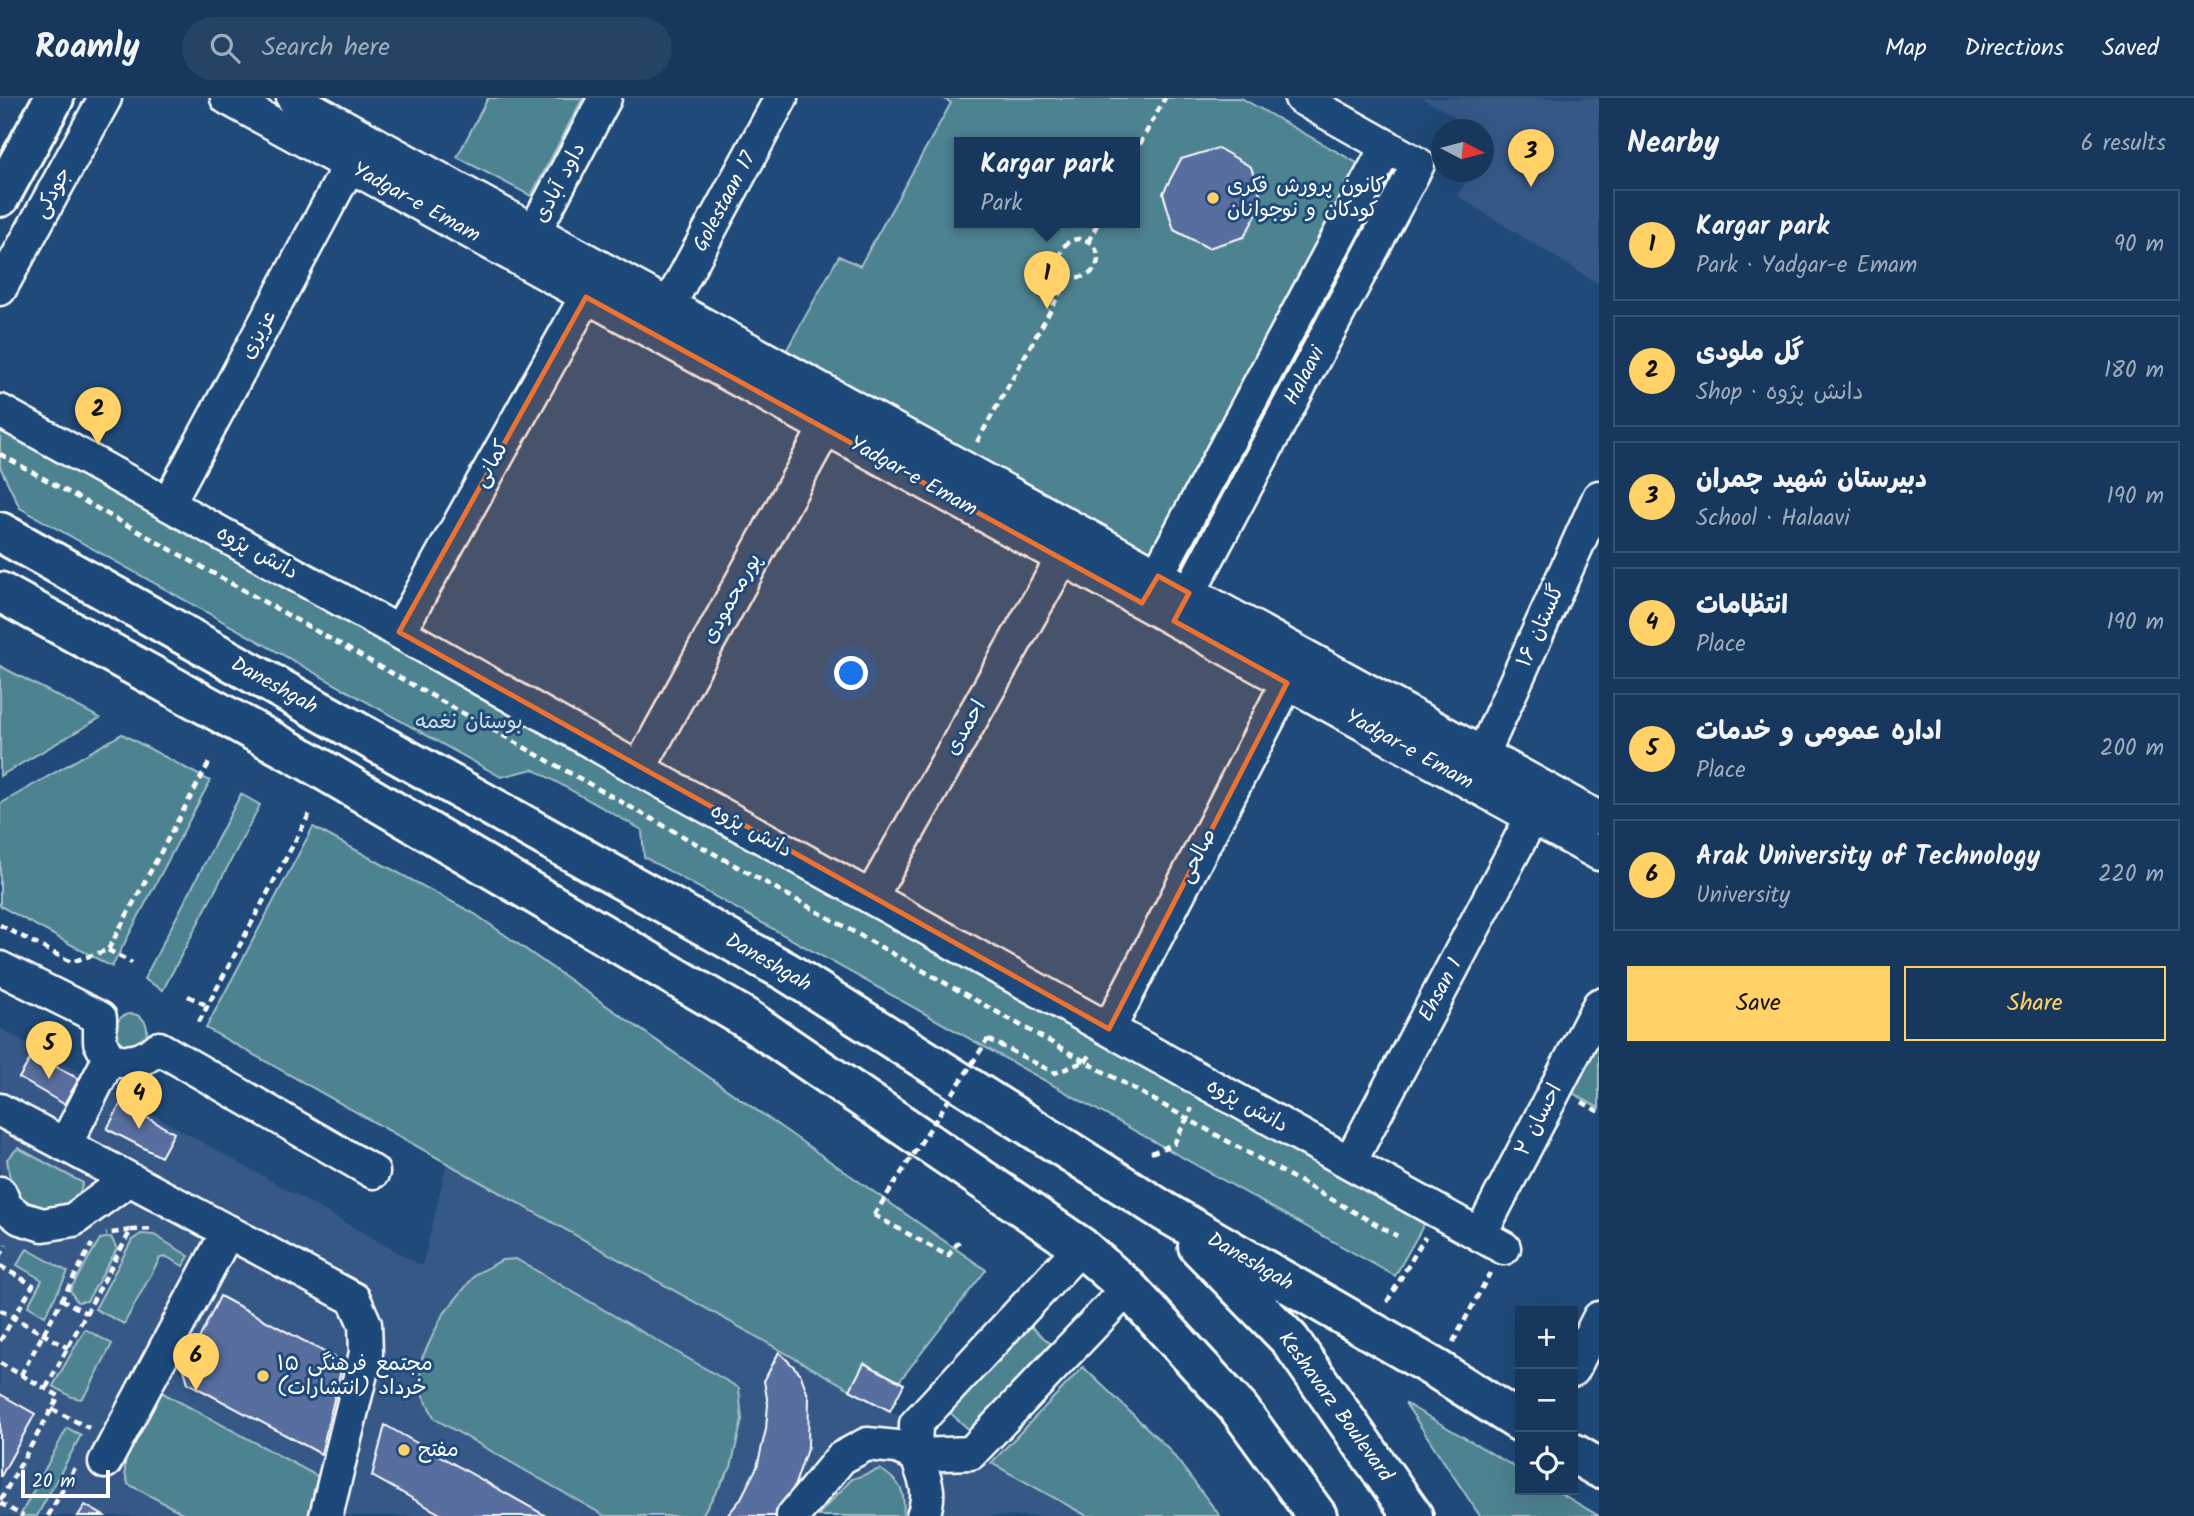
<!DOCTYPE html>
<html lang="en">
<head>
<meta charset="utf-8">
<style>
	:root { --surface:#17385c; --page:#244365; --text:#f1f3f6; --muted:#9eacbb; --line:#365272; --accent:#ffd166 }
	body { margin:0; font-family:Kalam,"Playpen Sans Arabic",sans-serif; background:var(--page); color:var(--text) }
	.controls { position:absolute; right:21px; bottom:21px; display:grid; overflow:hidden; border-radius:0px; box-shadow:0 7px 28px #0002 }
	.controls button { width:63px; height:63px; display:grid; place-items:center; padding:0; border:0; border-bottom:2px solid var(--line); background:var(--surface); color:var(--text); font:35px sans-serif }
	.compass { position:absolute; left:1431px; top:21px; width:63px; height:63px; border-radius:50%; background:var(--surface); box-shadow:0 7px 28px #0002; rotate:96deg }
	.scale { position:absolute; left:21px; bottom:18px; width:89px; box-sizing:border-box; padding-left:7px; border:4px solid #fff; border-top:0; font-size:19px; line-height:24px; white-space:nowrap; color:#fff; -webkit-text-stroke:5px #1f4a7a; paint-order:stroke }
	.you { position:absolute; left:852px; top:576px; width:24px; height:24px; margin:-18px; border:5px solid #fff; border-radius:50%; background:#1a73e8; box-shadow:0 0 0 10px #1a73e833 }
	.badge { display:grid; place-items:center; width:46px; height:46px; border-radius:50%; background:var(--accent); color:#111; font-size:23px; font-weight:700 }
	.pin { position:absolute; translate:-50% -58px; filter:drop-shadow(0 2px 4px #0008) }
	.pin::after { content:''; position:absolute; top:37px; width:24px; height:21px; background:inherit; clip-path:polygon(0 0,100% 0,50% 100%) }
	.popup { position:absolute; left:954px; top:39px; width:186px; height:91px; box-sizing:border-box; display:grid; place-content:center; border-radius:0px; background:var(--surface); filter:drop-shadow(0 2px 5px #0005); font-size:23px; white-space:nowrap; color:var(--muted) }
	.popup b { font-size:26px; color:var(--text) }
	.popup::after { content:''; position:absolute; left:50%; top:100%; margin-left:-14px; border:14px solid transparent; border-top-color:var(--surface) }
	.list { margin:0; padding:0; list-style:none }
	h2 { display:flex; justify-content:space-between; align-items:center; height:91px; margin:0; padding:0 28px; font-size:30px }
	h2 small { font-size:23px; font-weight:400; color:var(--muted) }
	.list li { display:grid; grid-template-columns:46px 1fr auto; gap:21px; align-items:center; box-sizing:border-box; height:112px; margin:0 14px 14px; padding:0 14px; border:2px solid var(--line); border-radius:0px }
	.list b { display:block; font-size:26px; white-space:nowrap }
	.list p { margin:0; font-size:23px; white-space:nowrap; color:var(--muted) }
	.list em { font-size:23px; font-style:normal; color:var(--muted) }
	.actions { display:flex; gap:14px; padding:21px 28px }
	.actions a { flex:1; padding:16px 0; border:2px solid var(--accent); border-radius:0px; text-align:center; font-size:24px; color:var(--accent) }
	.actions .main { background:var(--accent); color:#111 }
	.icon { flex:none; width:38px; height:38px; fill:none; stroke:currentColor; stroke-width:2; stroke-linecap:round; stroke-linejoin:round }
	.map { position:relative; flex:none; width:1599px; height:1418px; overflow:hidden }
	header { display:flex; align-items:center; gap:42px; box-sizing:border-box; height:98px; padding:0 35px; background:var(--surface); border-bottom:2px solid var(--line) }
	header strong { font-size:33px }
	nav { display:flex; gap:38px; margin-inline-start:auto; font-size:24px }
	.search { width:490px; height:63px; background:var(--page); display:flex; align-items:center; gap:18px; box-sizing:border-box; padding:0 24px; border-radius:38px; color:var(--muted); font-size:26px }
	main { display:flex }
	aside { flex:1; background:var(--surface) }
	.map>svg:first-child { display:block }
	.built { fill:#345887 }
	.green { fill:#4d8290; stroke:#a6c0c8; stroke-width:2; fill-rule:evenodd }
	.building { fill:#596e9e; stroke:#fff; stroke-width:2 }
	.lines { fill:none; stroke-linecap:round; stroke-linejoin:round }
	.minor-casing { stroke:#fff; stroke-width:37 }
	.major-casing { stroke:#fff; stroke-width:44 }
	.path { stroke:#fff; stroke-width:4.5; stroke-dasharray:7 5; stroke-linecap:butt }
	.minor { stroke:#1f4a7a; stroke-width:32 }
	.major { stroke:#1f4a7a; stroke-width:38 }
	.path-bridge { stroke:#fff; stroke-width:4.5; stroke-dasharray:7 5; stroke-linecap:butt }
	.marked { fill:#eb7230; fill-opacity:0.2; stroke:#eb7230; stroke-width:5; stroke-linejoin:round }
	.poi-dot { fill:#ffd166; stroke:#1f4a7a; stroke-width:2.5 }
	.labels { text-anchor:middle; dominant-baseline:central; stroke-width:6; stroke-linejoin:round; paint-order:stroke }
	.street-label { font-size:21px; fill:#fff; stroke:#1f4a7a }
	.poi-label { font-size:21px; fill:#fff; stroke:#1f4a7a; text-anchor:start }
	.park-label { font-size:21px; fill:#d2e0e3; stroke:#1f4a7a }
</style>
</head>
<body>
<header>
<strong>Roamly</strong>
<div class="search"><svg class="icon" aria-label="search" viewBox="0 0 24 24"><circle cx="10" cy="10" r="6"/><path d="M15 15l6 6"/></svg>Search here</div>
<nav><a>Map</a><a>Directions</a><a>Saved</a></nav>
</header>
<main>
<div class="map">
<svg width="1599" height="1418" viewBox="0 0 1599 1418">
	<rect width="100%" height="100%" fill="#1f4a7a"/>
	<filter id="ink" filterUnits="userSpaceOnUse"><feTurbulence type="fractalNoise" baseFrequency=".0143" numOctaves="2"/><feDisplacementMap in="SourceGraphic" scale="14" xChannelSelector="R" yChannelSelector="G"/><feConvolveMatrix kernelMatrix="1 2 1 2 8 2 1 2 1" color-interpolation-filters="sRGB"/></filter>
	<g filter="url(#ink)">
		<!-- built -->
		<path class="built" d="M1422,0H1599V186L1457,98L1471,74H1484V32L1461,31L1454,18Z
			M0,930L422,1168L447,1065L880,1308L1087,1418H0Z"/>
		<!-- green -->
		<path class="green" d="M488,0H583L531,98L457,59Z
			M943,0H1241L1364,69L1148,457L786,253L839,158L860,168L951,5ZM960,45H1134V125H960Z
			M0,325L1427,1121L1395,1178L644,759L642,732L533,671L501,679L20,410L0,369Z
			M0,568L100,620L0,678Z
			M122,636L210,683L112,869L0,808V706Z
			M241,696L260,707L163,892L144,881Z
			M313,729L475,816L986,1172L880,1308L206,930Z
			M115 932a16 16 0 1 1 32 0a16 16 0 1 1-32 0Z
			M1599,925V1010L1564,990Z
			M18,1050L83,1085L77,1103L49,1113L25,1111L11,1088L7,1061Z
			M141,1136L154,1137L189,1158L183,1168L167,1159L160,1160L124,1226L95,1211L132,1142Z
			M111,1139L117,1151L87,1203L77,1204L70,1192L100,1141Z
			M27,1151L68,1174L45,1218L28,1208L42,1182L17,1167Z
			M516,1161L739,1290L742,1322L731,1369L704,1414L699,1418H605L435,1321L419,1290L422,1260L442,1218L476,1176L502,1162Z
			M1027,1225L1051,1246L973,1335L949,1314Z
			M85,1231L112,1246L88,1293L81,1301L72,1299L53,1288Z
			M1083,1269L1168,1350L1220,1418H1087L991,1365Z
			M161,1294L319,1379L309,1418H188L128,1386L125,1375V1361Z
			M1405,1305L1520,1372V1392H1555L1599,1418H1480Z
			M67,1330L81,1337L37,1418H20Z
			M880,1371C901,1384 906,1394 903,1418H817L852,1381Z"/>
		<!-- building -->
		<path class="building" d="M1218,50L1251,69L1263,105L1244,139L1208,150L1174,132L1163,95L1181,61Z
			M33,956L79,981L64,1006L19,980Z
			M121,1005L174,1035L161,1059L107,1031Z
			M220,1198L343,1264L321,1356L188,1285L184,1271Z
			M779,1254L800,1275L809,1300L808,1348L794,1389L778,1418H727L740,1402L757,1369L766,1331L768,1306L764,1283Z
			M864,1265L904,1286L890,1313L850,1292Z
			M0,1296L35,1316L1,1378H0Z
			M385,1327L546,1418H444L372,1378Z
			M85,1407L104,1418H78Z"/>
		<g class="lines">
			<defs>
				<path id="minor" d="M227,0L1599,756
					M293,0L1599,720
					M534,134L605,0
					M0,191L105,0
					M668,209L781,0
					M0,313L399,534L639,671L1504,1150
					M168,406L349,68
					M1148,494L1387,48
					M1180,512L1418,66L1301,0
					M399,534L586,199
					M1483,656L1599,399
					M639,671L825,331
					M871,799L1062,461
					M0,870L100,920V944L109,961C132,966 141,964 159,950L373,1074
					M1109,931L1287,585
					M0,1012L354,1201L365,1226L366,1255L326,1418
					M65,1047L109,961
					M1350,1064L1532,719
					M0,1095L6,1109L20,1120L43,1127L73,1122L129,1081
					M1480,1137L1599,907
					M1573,1272L1599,1220
					M105,1364L228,1133
					M793,1418L841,1360L867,1346L897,1349L916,1357L971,1355L1128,1190
					M923,1418C932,1393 925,1383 917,1359C914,1350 916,1337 916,1326L1081,1149"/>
				<path id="major" d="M0,99L54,0
					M0,434L787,874L1165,1114L1438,1272L1520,1324
					M0,494L310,664L747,921L1081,1149L1128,1190L1240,1312L1317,1418
					M1198,1148L1290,1242L1413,1418
					M1573,1355L1599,1370"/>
			</defs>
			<!-- minor casing -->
			<use href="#minor" class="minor-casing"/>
			<!-- major casing -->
			<use href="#major" class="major-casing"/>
			<!-- path -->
			<path class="path" d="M1134,57L1165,0
				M1060 160a19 19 0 1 1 38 0a19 19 0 1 1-38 0Z
				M1088,144L1098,125
				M977,344L1070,177
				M0,356L1397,1138
				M0,827L71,864L108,852L210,663
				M108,852L132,865
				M188,898L208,908
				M199,924L310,715
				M988,941L1055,975L1086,963L1092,954
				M1582,1004L1599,1014
				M1151,1055L1174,1046L1192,1010
				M874,1117L948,1158L960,1142
				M131,1132L155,1131
				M0,1158L6,1147
				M0,1168L33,1187L0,1243
				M61,1201L86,1215
				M1387,1204L1425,1139
				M0,1212L68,1250
				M1453,1244L1490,1175
				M0,1265L59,1298L0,1403
				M21,1277L92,1146
				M46,1290L131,1132L106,1136
				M52,1311L89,1330
				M0,1405L23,1418
				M48,1418L75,1370"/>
			<!-- minor -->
			<use href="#minor" class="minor"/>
			<!-- major -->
			<use href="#major" class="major"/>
			<!-- path-bridge -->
			<path class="path-bridge" d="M874,1117L988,941"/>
		</g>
	</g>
	<!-- marked area -->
	<path class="marked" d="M586,199L1142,505L1158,478L1189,495L1174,523L1287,585L1109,931L399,534Z"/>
	<!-- markers -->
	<g class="poi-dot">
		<circle cx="1213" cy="100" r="7"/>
		<circle cx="263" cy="1278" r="7"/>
		<circle cx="404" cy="1352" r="7"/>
	</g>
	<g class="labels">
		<!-- street labels -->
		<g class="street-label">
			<text transform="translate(560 85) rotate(-62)">داود آبادی</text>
			<text transform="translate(53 95) rotate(-61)">جودکی</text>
			<text transform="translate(725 104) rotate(-62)">Golestaan 17</text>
			<text transform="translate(416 105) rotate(29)">Yadgar-e Emam</text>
			<text transform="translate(259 237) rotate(-62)">عزیزی</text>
			<text transform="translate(1305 278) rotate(-62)">Halaavi</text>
			<text transform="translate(492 366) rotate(-61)">کمانی</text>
			<text transform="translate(913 379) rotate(29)">Yadgar-e Emam</text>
			<text transform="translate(257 455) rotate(29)">دانش پژوه</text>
			<text transform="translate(732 501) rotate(-61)">پورمحمودی</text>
			<text transform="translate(1541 528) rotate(-66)">گلستان ۱۶</text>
			<text transform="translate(274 588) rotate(29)">Daneshgah</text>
			<text transform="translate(966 630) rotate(-60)">احمدی</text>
			<text transform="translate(1409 652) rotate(29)">Yadgar-e Emam</text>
			<text transform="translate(751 733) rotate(29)">دانش پژوه</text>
			<text transform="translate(1198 758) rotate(-63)">صالحی</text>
			<text transform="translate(768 865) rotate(30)">Daneshgah</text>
			<text transform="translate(1441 892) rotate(-62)">Ehsan 1</text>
			<text transform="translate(1247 1008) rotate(29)">دانش پژوه</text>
			<text transform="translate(1539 1022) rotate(-63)">احسان ۲</text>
			<text transform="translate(1250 1164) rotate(30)">Daneshgah</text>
			<text transform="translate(1335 1309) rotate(54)">Keshavarz Boulevard</text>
		</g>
		<!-- poi labels -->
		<g class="poi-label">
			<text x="1227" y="88">کانون پرورش فکری<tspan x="1227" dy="24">کودکان و نوجوانان</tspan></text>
			<text x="277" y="1266">مجتمع فرهنگی ۱۵<tspan x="277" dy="24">خرداد (انتشارات)</tspan></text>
			<text x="418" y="1352">مفتح</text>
		</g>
		<!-- park labels -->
		<g class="park-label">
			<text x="469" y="624">بوستان نغمه</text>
		</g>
	</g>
</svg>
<div class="controls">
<button>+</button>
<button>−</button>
<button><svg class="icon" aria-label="locate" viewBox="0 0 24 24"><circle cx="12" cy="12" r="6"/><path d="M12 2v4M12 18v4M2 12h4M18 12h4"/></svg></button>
</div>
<svg class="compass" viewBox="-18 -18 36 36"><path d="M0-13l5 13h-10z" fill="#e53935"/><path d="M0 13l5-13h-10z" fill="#9eacbb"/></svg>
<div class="scale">20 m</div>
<div class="you"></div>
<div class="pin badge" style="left:1047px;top:211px">1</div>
<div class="popup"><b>Kargar park</b>Park</div>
<div class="pin badge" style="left:98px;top:347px">2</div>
<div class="pin badge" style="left:1531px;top:89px">3</div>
<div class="pin badge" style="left:139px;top:1031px">4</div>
<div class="pin badge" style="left:49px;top:981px">5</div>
<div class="pin badge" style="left:196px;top:1293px">6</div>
</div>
<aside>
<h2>Nearby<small>6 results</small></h2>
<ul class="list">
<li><span class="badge">1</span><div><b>Kargar park</b><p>Park · Yadgar-e Emam</p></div><em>90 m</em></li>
<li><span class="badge">2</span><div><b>گل ملودی</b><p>Shop · دانش پژوه</p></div><em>180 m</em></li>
<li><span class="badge">3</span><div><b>دبیرستان شهید چمران</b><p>School · Halaavi</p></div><em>190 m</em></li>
<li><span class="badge">4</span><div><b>انتظامات</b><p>Place</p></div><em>190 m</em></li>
<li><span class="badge">5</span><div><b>اداره عمومی و خدمات</b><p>Place</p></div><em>200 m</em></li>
<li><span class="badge">6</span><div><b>Arak University of Technology</b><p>University</p></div><em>220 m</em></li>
</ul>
<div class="actions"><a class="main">Save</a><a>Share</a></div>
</aside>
</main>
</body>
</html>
